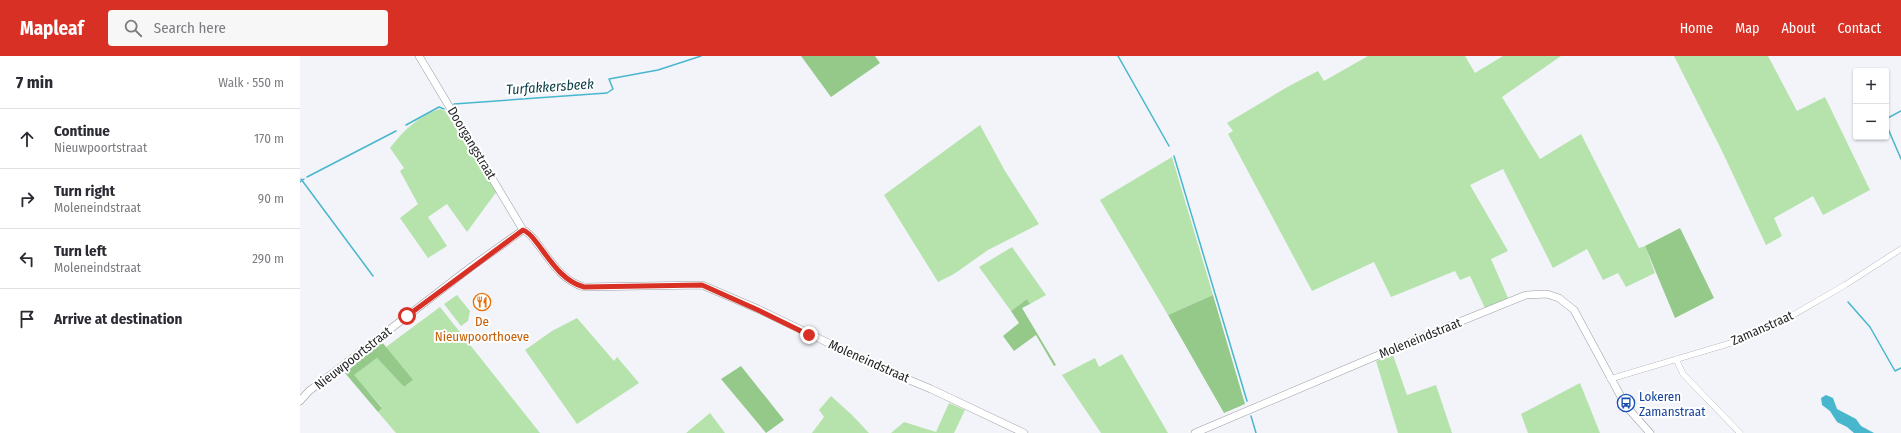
<!DOCTYPE html>
<html lang="en">
<head>
<meta charset="utf-8">
<style>
	:root { --surface:#fff; --page:#f7f7f7; --text:#2b2b33; --muted:#7c7c81; --line:#e1e1e2; --accent:#d93025 }
	body { margin:0; font-family:"Fira Sans Condensed",sans-serif; background:var(--page); color:var(--text) }
	.controls { position:absolute; right:12px; top:12px; display:grid; overflow:hidden; border-radius:4px; box-shadow:0 1px 3px #0004 }
	.controls button { width:36px; height:36px; display:grid; place-items:center; padding:0; border:0; border-bottom:1px solid var(--line); background:var(--surface); color:var(--text); font:20px sans-serif }
	.stop { position:absolute; width:12px; height:12px; margin:-9px; border:3px solid #d93025; border-radius:50%; background:#fff }
	.stop.end { background:#d93025; border-color:#fff; box-shadow:0 1px 4px #0008 }
	.list { margin:0; padding:0; list-style:none }
	h2 { display:flex; justify-content:space-between; align-items:center; height:52px; margin:0; padding:0 16px; font-size:17px }
	h2 small { font-size:13px; font-weight:400; color:var(--muted) }
	.list li { display:grid; grid-template-columns:26px 1fr auto; gap:12px; align-items:center; box-sizing:border-box; height:60px; padding:0 16px; border-top:1px solid var(--line) }
	.list b { display:block; font-size:15px; white-space:nowrap }
	.list p { margin:0; font-size:13px; white-space:nowrap; color:var(--muted) }
	.list em { font-size:13px; font-style:normal; color:var(--muted) }
	.icon { flex:none; width:22px; height:22px; fill:none; stroke:currentColor; stroke-width:2; stroke-linecap:round; stroke-linejoin:round }
	.map { position:relative; flex:none; width:1601px; height:377px; overflow:hidden }
	header { display:flex; align-items:center; gap:24px; box-sizing:border-box; height:56px; padding:0 20px; background:var(--accent); color:#fff }
	header strong { font-size:19px }
	nav { display:flex; gap:22px; margin-inline-start:auto; font-size:14px }
	.search { width:280px; height:36px; background:var(--page); display:flex; align-items:center; gap:10px; box-sizing:border-box; padding:0 14px; border-radius:4px; color:var(--muted); font-size:15px }
	main { display:flex }
	aside { flex:1; background:var(--surface) }
	.map>svg:first-child { display:block }
	.green { fill:#b5e3ab }
	.forest { fill:#94c98a }
	.water { fill:#48b6cc }
	.lines { fill:none; stroke-linecap:round; stroke-linejoin:round }
	.stream { stroke:#48b6cc; stroke-width:1.5 }
	.minor-casing { stroke:#9a9ca2; stroke-width:6 }
	.tertiary-casing { stroke:#9a9ca2; stroke-width:8 }
	.minor { stroke:#fff; stroke-width:5.5 }
	.tertiary { stroke:#fff; stroke-width:7 }
	.route { stroke:#d93025; stroke-width:5 }
	.labels { text-anchor:middle; dominant-baseline:central; stroke-width:4; stroke-linejoin:round; paint-order:stroke }
	.street-label { font-size:13px; fill:#242527; stroke:#fff }
	.food-label { font-size:13px; fill:#c56008; stroke:#fff }
	.transit-label { font-size:13px; fill:#164399; stroke:#fff; text-anchor:start }
	.water-label { font-size:14px; font-style:italic; fill:#073b44; stroke:#fff }
</style>
</head>
<body>
<header>
<strong>Mapleaf</strong>
<div class="search"><svg class="icon" aria-label="search" viewBox="0 0 24 24"><circle cx="10" cy="10" r="6"/><path d="M15 15l6 6"/></svg>Search here</div>
<nav><a>Home</a><a>Map</a><a>About</a><a>Contact</a></nav>
</header>
<main>
<aside>
<h2>7 min<small>Walk · 550 m</small></h2>
<ul class="list">
<li><svg class="icon" aria-label="ahead" viewBox="0 0 24 24"><path d="M12 20V5M6 11l6-6 6 6"/></svg><div><b>Continue</b><p>Nieuwpoortstraat</p></div><em>170 m</em></li>
<li><svg class="icon" aria-label="right" viewBox="0 0 24 24"><path d="M7 20v-9h11M14 6l5 5-5 5"/></svg><div><b>Turn right</b><p>Moleneindstraat</p></div><em>90 m</em></li>
<li><svg class="icon" aria-label="left" viewBox="0 0 24 24"><path d="M17 20v-9H6M10 6l-5 5 5 5"/></svg><div><b>Turn left</b><p>Moleneindstraat</p></div><em>290 m</em></li>
<li><svg class="icon" aria-label="arrive" viewBox="0 0 24 24"><path d="M6 21V4h12l-3 4 3 4H6"/></svg><div><b>Arrive at destination</b></div></li>
</ul>
</aside>
<div class="map">
<svg width="1601" height="377" viewBox="0 0 1601 377">
	<rect width="100%" height="100%" fill="#f2f4fa"/>
	<!-- green -->
	<path class="green" d="M1068,0H1165L1175,17L1203,0H1261L1202,41L1240,103L1281,78L1339,192L1345,190L1355,217L1326,231L1318,217L1303,224L1287,193L1253,212L1203,113L1170,129L1208,195L1191,203L1208,242L1185,252L1170,220L1160,224L1155,215L1091,241L1074,206L1012,235L928,78L933,75L927,67L989,30L1018,15L1024,25Z
		M1374,0H1468L1497,55L1525,41L1570,134L1523,159L1513,140L1474,162L1482,180L1466,189L1422,95Z
		M140,53L145,55L197,135L167,176L147,148L128,161L147,190L128,202L100,162L118,148L100,115L104,112L90,92C103,75 119,59 140,53Z
		M680,69L705,115L739,168L688,194L654,218L638,226L584,139Z
		M872,101L913,239L868,259L800,144Z
		M712,191L746,239L730,248L727,243L711,255L679,211Z
		M157,239L170,255L168,265L161,270L144,248Z
		M140,251L240,377H96L78,356L82,351L53,319L77,302L104,331L112,325L86,291Z
		M277,262L314,305L317,301L339,327L277,368L225,294L252,275Z
		M822,298L868,377H801L762,319L795,302L799,311Z
		M1093,299L1107,339L1136,329L1152,377H1098L1076,305Z
		M1280,327L1300,377H1228L1221,358Z
		M531,340L552,359L569,377H512L524,361L519,354Z
		M649,347L665,354L654,377H591L604,366L636,376Z
		M410,357L425,377H386Z"/>
	<!-- forest -->
	<path class="forest" d="M501,0H575L580,7L531,41Z
		M1380,172L1414,242L1375,262L1345,190Z
		M913,239L945,348L924,357L868,259Z
		M727,243L730,248L722,252L756,309L754,310L736,279L714,295L703,280L719,267L711,255Z
		M82,286L113,324L104,331L77,302L54,319L82,352L78,356L45,317Z
		M441,310L484,364L466,377L421,323Z"/>
	<!-- water -->
	<path class="water" d="M1526,339L1533,342L1537,353L1556,363L1561,370L1574,377H1554L1547,371L1537,366L1530,355L1522,349L1521,342Z"/>
	<g class="lines">
		<!-- stream -->
		<path class="stream" d="M818,0L869,90
			M154,48L307,37L313,33L309,23L358,14L401,0
			M1586,63L1601,55
			M1586,68L1601,103
			M106,69L139,51L144,53
			M874,100L947,345
			M7,121L96,75
			M1,123L73,220
			M0,126L4,123
			M1548,246L1570,271L1595,315L1601,312
			M951,360L956,377"/>
		<defs>
			<path id="minor" d="M1376,303L1383,318L1440,377
				M1310,323L1441,284L1474,270L1545,229L1601,193"/>
			<path id="tertiary" d="M119,0L223,174
				M223,174C229,176 233,182 237,187C250,204 262,225 284,231L402,229L458,253L576,310L631,333L724,377
				M0,345L9,335L37,314L171,211L223,174
				M895,377L1095,292L1226,239L1247,238L1259,242L1274,254L1326,350L1350,377"/>
		</defs>
		<!-- minor casing -->
		<use href="#minor" class="minor-casing"/>
		<!-- tertiary casing -->
		<use href="#tertiary" class="tertiary-casing"/>
		<!-- minor -->
		<use href="#minor" class="minor"/>
		<!-- tertiary -->
		<use href="#tertiary" class="tertiary"/>
	</g>
	<g class="lines">
		<!-- route -->
		<path class="route" d="M107,260L223,174C229,176 233,182 237,187C250,204 262,225 284,231L402,229L458,254L509,279"/>
	</g>
	<!-- icons -->
	<defs>
		<symbol id="restaurant-ring" viewBox="-11 -11 22 22"><circle r="9.5" fill="#fff" stroke="#e8710a" stroke-width="1.5"/><path d="M-5-6h1v4h1v-4h1v4h1v-4h1v5L-1.5 .5V6h-2V.5L-5-1ZM5-6V6H3V1.5H1.5Q1.5-4 5-6Z" fill="#e8710a"/></symbol>
		<symbol id="bus-ring" viewBox="-11 -11 22 22"><circle r="9.5" fill="#fff" stroke="#1a4fb4" stroke-width="1.5"/><path d="M-5-6H5V4H4V6H2V4H-2V6H-4V4H-5ZM-3.5-4V0h7V-4ZM-3.5 1.2v1.5H-2V1.2ZM2 1.2v1.5H3.5V1.2Z" fill="#1a4fb4"/></symbol>
	</defs>
	<g fill-rule="evenodd">
		<use href="#restaurant-ring" x="172" y="236" width="20" height="20"/>
		<use href="#bus-ring" x="1316" y="337" width="20" height="20"/>
	</g>
	<g class="labels">
		<!-- street labels -->
		<g class="street-label">
			<text transform="translate(172 87) rotate(59)">Doorgangstraat</text>
			<text transform="translate(1462 272) rotate(-24)">Zamanstraat</text>
			<text transform="translate(1120 282) rotate(-22)">Moleneindstraat</text>
			<text transform="translate(53 302) rotate(-38)">Nieuwpoortstraat</text>
			<text transform="translate(569 305) rotate(24)">Moleneindstraat</text>
		</g>
		<!-- food labels -->
		<g class="food-label">
			<text x="182" y="265">De<tspan x="182" dy="15">Nieuwpoorthoeve</tspan></text>
		</g>
		<!-- transit labels -->
		<g class="transit-label">
			<text x="1339" y="340">Lokeren<tspan x="1339" dy="15">Zamanstraat</tspan></text>
		</g>
		<!-- water labels -->
		<g class="water-label">
			<text transform="translate(250 31) rotate(-4)">Turfakkersbeek</text>
		</g>
	</g>
</svg>
<div class="controls">
<button>+</button>
<button>−</button>
</div>
<div class="stop" style="left:107px;top:260px"></div>
<div class="stop end" style="left:509px;top:279px"></div>
</div>
</main>
</body>
</html>
